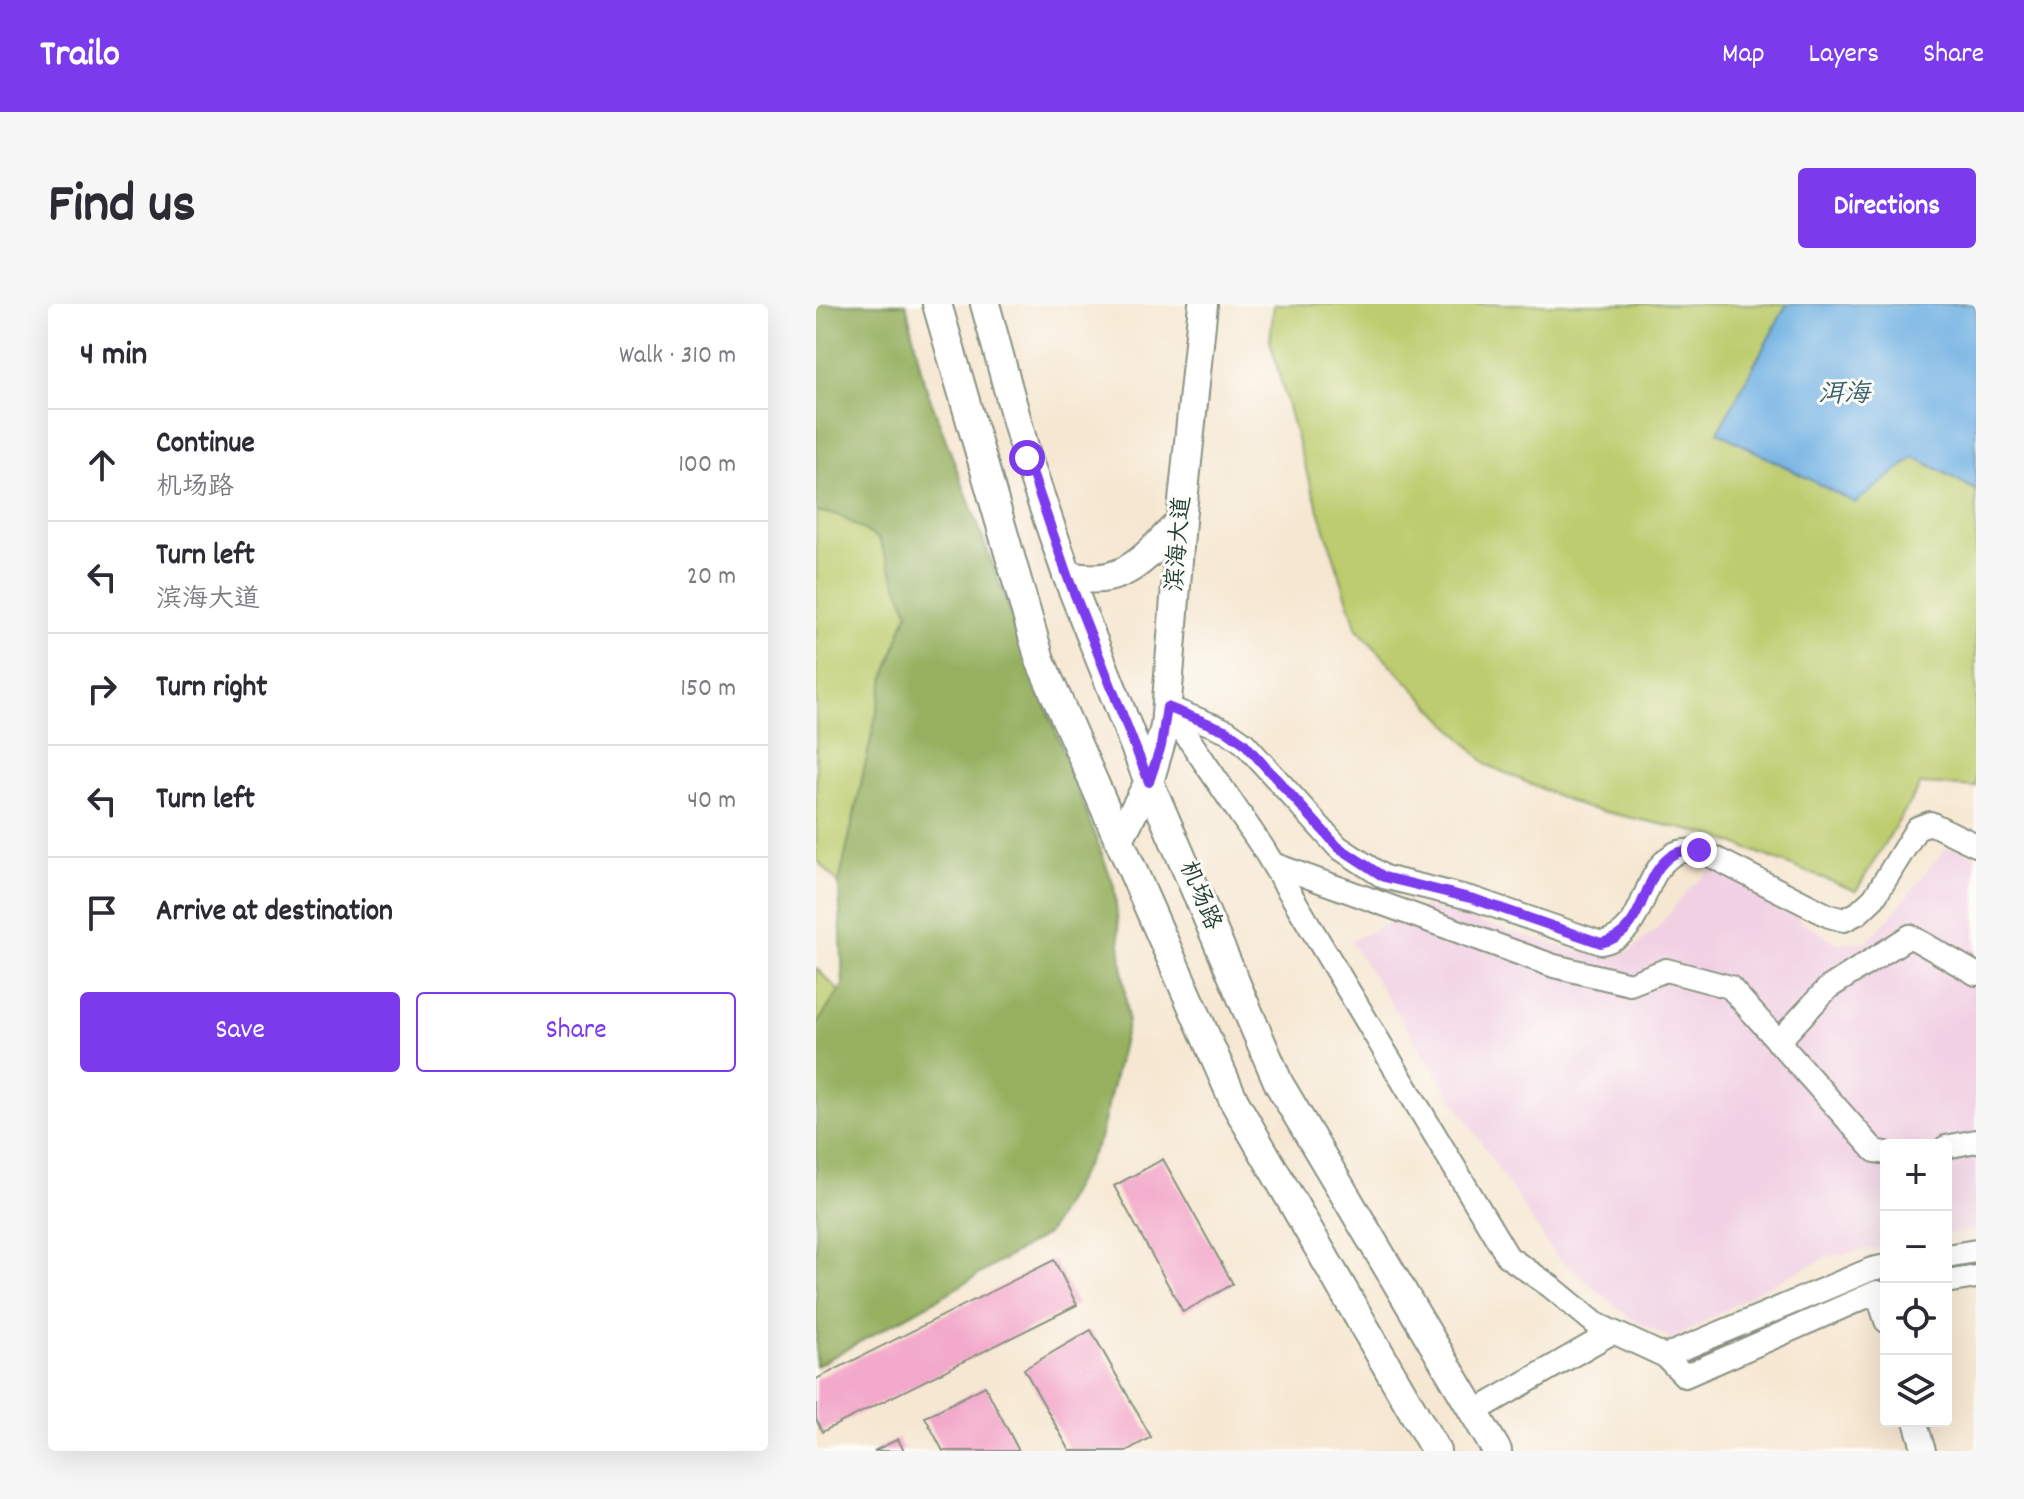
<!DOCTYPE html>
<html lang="en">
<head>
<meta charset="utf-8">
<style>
	:root { --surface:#fff; --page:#f7f7f7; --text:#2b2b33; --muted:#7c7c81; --line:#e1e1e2; --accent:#7c3aed }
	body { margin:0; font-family:Dekko,"LXGW WenKai TC",sans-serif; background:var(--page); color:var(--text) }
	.controls { position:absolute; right:24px; bottom:24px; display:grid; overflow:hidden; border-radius:8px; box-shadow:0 8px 32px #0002 }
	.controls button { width:72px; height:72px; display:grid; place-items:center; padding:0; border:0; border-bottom:2px solid var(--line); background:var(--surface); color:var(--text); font:40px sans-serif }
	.stop { position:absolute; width:24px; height:24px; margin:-18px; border:6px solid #7c3aed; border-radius:50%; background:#fff }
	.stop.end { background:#7c3aed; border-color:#fff; box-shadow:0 2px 8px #0008 }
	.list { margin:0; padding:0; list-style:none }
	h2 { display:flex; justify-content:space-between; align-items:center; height:104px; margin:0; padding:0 32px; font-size:34px }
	h2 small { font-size:26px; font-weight:400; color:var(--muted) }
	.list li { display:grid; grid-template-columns:52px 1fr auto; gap:24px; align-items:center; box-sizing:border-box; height:112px; padding:0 32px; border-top:2px solid var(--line) }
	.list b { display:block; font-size:30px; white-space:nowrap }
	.list p { margin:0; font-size:26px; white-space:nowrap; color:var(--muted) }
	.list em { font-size:26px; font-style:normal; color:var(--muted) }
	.actions { display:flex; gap:16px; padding:24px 32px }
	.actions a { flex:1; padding:18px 0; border:2px solid var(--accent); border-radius:8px; text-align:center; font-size:28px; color:var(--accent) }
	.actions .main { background:var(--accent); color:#fff }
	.icon { flex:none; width:44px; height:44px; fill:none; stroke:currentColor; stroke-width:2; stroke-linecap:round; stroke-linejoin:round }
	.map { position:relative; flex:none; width:1160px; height:1147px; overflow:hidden; border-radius:8px }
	header { display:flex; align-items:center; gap:48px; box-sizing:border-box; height:112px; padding:0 40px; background:var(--accent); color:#fff }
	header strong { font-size:38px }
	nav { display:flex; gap:44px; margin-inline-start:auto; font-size:28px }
	.intro { display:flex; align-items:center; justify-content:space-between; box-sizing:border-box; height:192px; padding:0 48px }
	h1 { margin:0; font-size:56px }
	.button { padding:20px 36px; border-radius:8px; background:var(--accent); color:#fff; font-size:28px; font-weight:700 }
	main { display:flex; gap:48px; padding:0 48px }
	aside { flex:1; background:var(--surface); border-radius:8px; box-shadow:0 8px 32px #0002 }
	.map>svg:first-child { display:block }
	.built { fill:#f1d0e3 }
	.green { fill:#bdcc6e; stroke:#6e8451; stroke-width:2 }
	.forest { fill:#96b061; stroke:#5a764a; stroke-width:2 }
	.water { fill:#70b0e3; stroke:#48768c; stroke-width:2 }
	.building { fill:#f3a9ca }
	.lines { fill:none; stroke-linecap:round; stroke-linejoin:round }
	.minor-casing { stroke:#8a9283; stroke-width:26 }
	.major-casing { stroke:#8a9283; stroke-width:32 }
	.minor { stroke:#fff; stroke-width:22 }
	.major { stroke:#fff; stroke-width:28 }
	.route { stroke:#7c3aed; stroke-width:10 }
	.labels { text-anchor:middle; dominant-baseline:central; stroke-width:6; stroke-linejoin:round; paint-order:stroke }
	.street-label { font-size:24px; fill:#1f3d34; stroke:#fdfcf7 }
	.water-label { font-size:26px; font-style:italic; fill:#376069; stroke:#fdfcf7 }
</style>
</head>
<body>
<header>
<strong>Trailo</strong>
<nav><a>Map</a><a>Layers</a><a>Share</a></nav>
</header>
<div class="intro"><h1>Find us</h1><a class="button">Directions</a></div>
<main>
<aside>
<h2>4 min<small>Walk · 310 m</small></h2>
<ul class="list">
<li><svg class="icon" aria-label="ahead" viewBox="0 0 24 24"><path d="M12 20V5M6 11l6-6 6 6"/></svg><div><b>Continue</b><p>机场路</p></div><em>100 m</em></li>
<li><svg class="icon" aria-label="left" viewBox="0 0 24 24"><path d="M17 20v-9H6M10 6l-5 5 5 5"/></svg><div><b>Turn left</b><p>滨海大道</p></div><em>20 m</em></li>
<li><svg class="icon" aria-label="right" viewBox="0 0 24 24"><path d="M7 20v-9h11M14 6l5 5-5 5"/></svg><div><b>Turn right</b></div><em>150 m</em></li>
<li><svg class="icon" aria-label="left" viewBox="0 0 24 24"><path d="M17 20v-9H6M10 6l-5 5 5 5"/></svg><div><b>Turn left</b></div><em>40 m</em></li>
<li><svg class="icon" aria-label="arrive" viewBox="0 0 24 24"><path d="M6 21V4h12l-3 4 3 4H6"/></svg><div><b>Arrive at destination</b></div></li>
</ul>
<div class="actions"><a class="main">Save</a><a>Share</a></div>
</aside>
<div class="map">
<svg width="1160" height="1147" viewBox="0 0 1160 1147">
	<rect width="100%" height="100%" fill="#fdfcf7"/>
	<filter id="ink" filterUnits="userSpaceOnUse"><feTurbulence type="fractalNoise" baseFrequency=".0125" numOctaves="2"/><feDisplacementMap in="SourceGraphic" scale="16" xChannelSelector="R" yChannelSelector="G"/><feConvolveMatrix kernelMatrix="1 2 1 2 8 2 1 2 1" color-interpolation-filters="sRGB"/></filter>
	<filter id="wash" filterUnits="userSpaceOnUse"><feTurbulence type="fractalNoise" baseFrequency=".006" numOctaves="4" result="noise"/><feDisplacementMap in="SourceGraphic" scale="32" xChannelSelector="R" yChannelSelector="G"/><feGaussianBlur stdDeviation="1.8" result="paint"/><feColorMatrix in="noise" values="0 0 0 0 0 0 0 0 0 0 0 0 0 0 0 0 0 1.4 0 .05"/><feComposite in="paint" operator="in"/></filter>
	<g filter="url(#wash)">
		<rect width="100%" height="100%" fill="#f6e7d2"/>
		<!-- built -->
		<path class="built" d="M1140,542L1160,553V926L1130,931V841H1070V942L1015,952L949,983L857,1036L814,1014L737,949L534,637L609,602L763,648L814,647L841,625L871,587L895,566L928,581L1021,639L1051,637L1075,612L1128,546Z"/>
		<!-- green -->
		<path class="green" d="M458,0H971L902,128L1099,153L1160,186V483L1105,480L1040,587L899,532L767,503L671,461L541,325L485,150L454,37Z
			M0,207L22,211L63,235L92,307L68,376L23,580L0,555Z
			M0,664L23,687L0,722Z"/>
		<!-- forest -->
		<path class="forest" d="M0,0H90L108,78L298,582L312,717L284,835L232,929L129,991L0,1062V722L27,681L23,580L68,376L92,307L63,235L22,211L0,207Z"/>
		<!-- water -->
		<path class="water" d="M971,0H1160V186L1099,153L1039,199L902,128Z"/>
		<g id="blocks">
			<!-- building -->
			<path class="building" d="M347,855L417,980L367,1008L298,882Z
				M238,956L261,1001L6,1128L0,1115V1075Z
				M275,1026L335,1133L310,1147H254L208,1065Z
				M169,1082L203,1147H127L109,1113Z
				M82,1135L88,1147H58Z"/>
		</g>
	</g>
	<g filter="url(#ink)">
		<use href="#blocks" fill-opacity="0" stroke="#8a9283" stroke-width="2"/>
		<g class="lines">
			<defs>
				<path id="minor" d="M351,403L447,544L692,953L734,982L780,1020L849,1052L869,1072L1061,988L1070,1017
					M351,403L411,427L428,439L522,543L568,573L658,595L785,639C833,629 822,571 858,550C864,546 875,547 883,546L1013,612L1028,616L1042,609L1058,594L1101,524L1114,519L1160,541
					M457,560L738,662L814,680L850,666L914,683L1059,847L1070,849
					M962,738L1012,684L1094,632L1160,670
					M1130,843L1160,837
					M1130,952L1160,947
					M1130,978L1160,973
					M849,1052L1056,965L1070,962
					M658,1108L797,1028
					M1099,1117L1108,1147"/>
				<path id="major" d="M121,0L224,356L418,797L620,1147
					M169,0L211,154L251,271L333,478L463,780L681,1147
					M251,271C307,286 329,253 365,217
					M303,535L333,478L349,423L365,217L387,0"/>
			</defs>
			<!-- minor casing -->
			<use href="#minor" class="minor-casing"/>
			<!-- major casing -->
			<use href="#major" class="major-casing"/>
			<!-- minor -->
			<use href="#minor" class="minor"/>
			<!-- major -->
			<use href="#major" class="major"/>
		</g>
	</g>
	<g class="lines" filter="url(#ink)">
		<!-- route -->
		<path class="route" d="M211,154L251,271L333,478L345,442L351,403L411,427L428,439L522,543L568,573L658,595L785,639C833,628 822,571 858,550C864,546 875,547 883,546"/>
	</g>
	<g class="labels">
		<!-- street labels -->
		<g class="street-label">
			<text transform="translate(364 240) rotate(-85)">滨海大道</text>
			<text transform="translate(383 592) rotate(67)">机场路</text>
		</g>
		<!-- water labels -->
		<g class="water-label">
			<text x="1028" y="91">洱海</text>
		</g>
	</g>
</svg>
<div class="controls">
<button>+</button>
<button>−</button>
<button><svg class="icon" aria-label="locate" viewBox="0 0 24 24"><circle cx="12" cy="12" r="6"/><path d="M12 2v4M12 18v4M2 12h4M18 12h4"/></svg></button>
<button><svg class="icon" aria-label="layers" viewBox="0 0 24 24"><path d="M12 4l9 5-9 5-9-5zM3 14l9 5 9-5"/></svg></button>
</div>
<div class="stop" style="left:211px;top:154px"></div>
<div class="stop end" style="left:883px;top:546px"></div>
</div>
</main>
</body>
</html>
